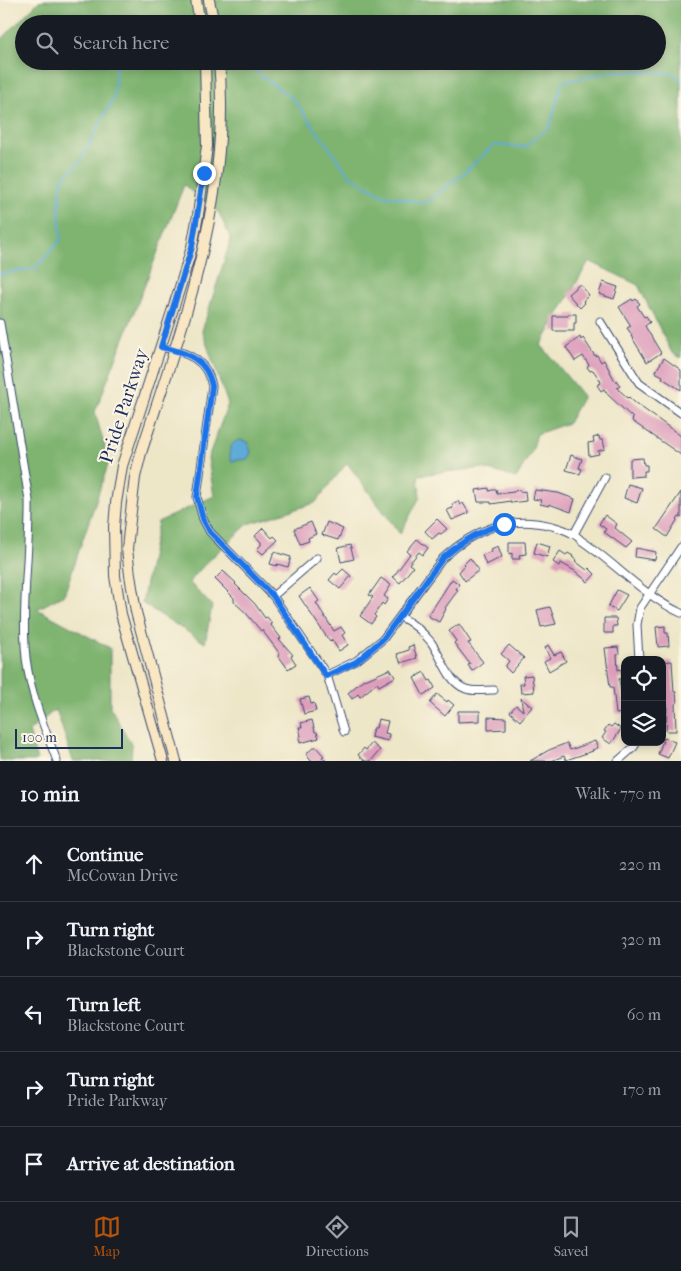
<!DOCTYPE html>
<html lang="en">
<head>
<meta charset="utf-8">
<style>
	:root { --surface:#171b24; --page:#242831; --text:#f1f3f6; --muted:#9ea1a6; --line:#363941; --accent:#b45309 }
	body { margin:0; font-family:"IM FELL French Canon",serif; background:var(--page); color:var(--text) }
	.controls { position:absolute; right:15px; bottom:15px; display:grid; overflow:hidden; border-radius:10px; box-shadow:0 2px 8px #0003 }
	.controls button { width:45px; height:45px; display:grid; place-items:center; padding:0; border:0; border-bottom:1px solid var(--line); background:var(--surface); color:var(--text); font:25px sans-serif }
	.scale { position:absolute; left:15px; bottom:12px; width:108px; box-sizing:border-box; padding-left:5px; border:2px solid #1b2f5e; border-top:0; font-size:14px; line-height:18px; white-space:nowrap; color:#1b2f5e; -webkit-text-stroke:4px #fcf5e5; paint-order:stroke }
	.stop { position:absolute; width:15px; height:15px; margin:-11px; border:4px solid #1a73e8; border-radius:50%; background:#fff }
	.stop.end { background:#1a73e8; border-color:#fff; box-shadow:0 1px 5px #0008 }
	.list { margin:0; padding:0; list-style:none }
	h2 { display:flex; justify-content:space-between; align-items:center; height:65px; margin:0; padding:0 20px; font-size:21px }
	h2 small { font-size:16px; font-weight:400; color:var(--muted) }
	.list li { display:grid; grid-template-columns:32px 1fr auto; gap:15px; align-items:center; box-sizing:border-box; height:75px; padding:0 20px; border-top:1px solid var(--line) }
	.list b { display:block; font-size:19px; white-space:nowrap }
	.list p { margin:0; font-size:16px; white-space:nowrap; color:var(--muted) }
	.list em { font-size:16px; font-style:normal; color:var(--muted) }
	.icon { flex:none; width:28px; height:28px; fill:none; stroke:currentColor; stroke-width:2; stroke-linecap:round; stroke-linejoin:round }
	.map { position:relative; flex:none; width:681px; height:761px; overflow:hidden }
	.search { position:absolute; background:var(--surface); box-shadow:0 2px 8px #0003; left:15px; right:15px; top:15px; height:55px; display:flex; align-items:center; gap:12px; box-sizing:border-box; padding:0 18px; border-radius:28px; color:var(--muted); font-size:19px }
	.sheet { height:440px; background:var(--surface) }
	nav { display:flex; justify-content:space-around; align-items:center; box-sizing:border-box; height:70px; border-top:1px solid var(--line); background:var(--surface); font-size:14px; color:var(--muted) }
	nav a { display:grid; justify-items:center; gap:2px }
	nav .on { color:var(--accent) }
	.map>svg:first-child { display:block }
	.forest { fill:#7eb370; stroke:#4c7167; fill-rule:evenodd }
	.water { fill:#5faad8; stroke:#3d6c9b }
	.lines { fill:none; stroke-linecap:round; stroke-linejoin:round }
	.stream { stroke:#5faad8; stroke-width:2 }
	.building { fill:#dd9ebb }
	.street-casing { stroke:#3a4a6e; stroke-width:9 }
	.secondary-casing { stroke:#3a4a6e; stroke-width:12 }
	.street { stroke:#fff; stroke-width:7 }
	.secondary { stroke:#f9e7c3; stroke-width:10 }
	.route { stroke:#1a73e8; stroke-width:6 }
	.labels { text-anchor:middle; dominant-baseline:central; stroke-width:4; stroke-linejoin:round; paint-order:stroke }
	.street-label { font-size:19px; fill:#1b2f5e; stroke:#fcf5e5 }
</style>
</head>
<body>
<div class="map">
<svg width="681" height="761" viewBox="0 0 681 761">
	<rect width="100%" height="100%" fill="#fcf5e5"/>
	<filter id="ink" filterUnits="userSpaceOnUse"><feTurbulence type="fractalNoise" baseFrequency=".02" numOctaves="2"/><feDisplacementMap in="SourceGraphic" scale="10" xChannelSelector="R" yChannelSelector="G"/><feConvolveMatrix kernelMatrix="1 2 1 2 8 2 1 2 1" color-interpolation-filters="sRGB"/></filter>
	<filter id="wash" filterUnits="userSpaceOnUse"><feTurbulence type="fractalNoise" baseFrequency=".0096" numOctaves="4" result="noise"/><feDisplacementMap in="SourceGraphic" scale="20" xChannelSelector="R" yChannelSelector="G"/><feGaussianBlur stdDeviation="1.12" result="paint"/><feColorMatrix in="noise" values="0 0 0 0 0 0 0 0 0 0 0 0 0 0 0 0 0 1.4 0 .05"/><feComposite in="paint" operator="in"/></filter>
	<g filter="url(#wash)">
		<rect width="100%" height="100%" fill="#ede6c7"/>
		<!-- forest -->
		<path class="forest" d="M48,0H681V358L672,353L638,285L589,261L541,345L583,396L568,423L537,434L532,451L516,478L482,468L418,475L420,497L400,534L347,463L315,503L248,524L207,562L189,582L212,606L205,643L142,603L158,522L214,496L208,458L228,404L202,331L231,239L219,213L184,185L95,412L109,462L64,595L37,609L110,648V707L132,745L131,761H73L56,709L29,731L37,761H0V41L39,1ZM24,24H657V61H24Z"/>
		<!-- water -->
		<path class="water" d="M240,440L248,442L251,453L247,459L231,461C229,449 228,445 240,440Z"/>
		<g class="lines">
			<!-- stream -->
			<path class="stream" d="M238,61L253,69L295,101L349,175L383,195L426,203L465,172L494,145L525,147L550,126L562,82L615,71L672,73L681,80
				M0,274L36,268L61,239L59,212L62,178L80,162L114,97L116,65L119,61"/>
		</g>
		<g id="blocks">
			<!-- building -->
			<path class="building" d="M603,282L618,287L614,299L599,294Z
				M580,284L589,295L583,301L585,303L580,308L568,294Z
				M632,299L633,301L636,299L640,304L637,306L644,317L646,316L650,322L645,326L661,353L647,362L631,336L632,335L627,328L631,326L619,307Z
				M568,314H576V323H574V331H553V316H568Z
				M580,337L581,340L583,338L595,356L597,355L601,362L604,360L615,381L616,380L620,386L617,388L628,398L629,397L634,402L681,436V455L632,421L633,418L608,395L604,389L601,391L597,385L601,383L600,380L593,370L590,371L587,367L589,365L583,356L575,361L566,347Z
				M664,358L681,370V390L662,378L663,376L655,372Z
				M599,436L600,440H603L605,449L598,451L599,454L589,456L588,443L594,442L593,438Z
				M571,455L582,459L579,468L582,469L580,474L566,470Z
				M643,458L644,465H647V471H644V476L630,477V459Z
				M628,484L642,488L637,503L624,498Z
				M489,488V491L496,489L497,494L514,492V491L520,490V492L525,491L526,501L511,503V501L491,504V502H478L476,490Z
				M535,490L558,493L575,499L571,512L549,504V506L540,504L541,500L533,499Z
				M681,492V518L679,517L667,537L656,529Z
				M458,501L460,505L463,503L469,513L452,520L447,510L453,508L452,504Z
				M605,515L617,524L615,528L632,542L626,548L604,532L606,529L599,524Z
				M437,519L447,529L441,534L439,533L432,539L425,531Z
				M311,522L316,534L308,538L309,541L300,544L294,529Z
				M327,522L343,529L338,540L322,535Z
				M263,528L272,538L274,536L278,540L263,554L257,549L261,545V542L255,536Z
				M417,539L428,548L423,555L419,552L409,564L413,567L400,583L393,577L410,554L407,551Z
				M509,542H525L526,554L519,555L520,559H512V553L509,554Z
				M537,542L550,546L547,557L534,553Z
				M350,545L354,559L341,562L338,548Z
				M498,546L502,557L486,565L482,555L492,551L491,549Z
				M636,548L656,552L655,560L635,557Z
				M560,551L566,555L568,553L573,556L572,557L576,560L575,561L587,570L589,568L595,574L588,582L575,571L561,563L559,566L553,562Z
				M274,552L291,557L288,567L277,564V566L270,564Z
				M470,558L479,570L465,581L459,572L465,565L464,564Z
				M343,569L351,576L340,589L329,580L335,573L337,575Z
				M223,571L236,583L235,584L255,604L265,618L267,617L272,623L270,624L281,638L279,639L293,655L291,656L296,664L288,669L278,655L280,654L262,630L261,631L246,613L234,602V598L215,579Z
				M381,578L391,585L384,596L388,599L384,605L382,603L374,615L376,617L371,624L360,616L373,597L369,595Z
				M452,579L459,584L456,589L458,590L445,608L446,609L439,622L428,616Z
				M310,588L319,601L316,603L334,631L341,627L345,633L342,635L348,645L339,651L332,640L330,642L299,596Z
				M617,590L627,595L617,611L608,607Z
				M550,607L556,624L541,627L537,610Z
				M604,618H616L617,626H613V633H604Z
				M459,624L471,642L468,643L483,662L472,671L468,665L470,664L454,643L456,641L449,631Z
				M665,626V633H668L669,646L658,647L656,627Z
				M413,645L417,658L401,663L397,654L409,650L408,647Z
				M509,645L524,658L511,673L505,667L509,661L501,654Z
				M548,645L554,655L561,652L566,661L549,671L544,661L550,658L545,648Z
				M618,647L619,654L617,655L618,670L621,669L622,678L619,679L621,693L622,699H624L625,713L616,714L613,687H610L605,648Z
				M672,661L674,692H676L677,703L675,704L676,731H666L667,706L663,687H664L662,662Z
				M390,669L395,677L379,686L377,683L360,697L358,694L352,699L348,693L364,679L365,680Z
				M424,672L429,681L431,680L435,688L423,695L414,678Z
				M532,675L534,692L521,693L520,684H524L523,676Z
				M437,694L447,702L448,700L454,705L445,716L430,703Z
				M309,697L311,704L314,703L316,711L304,714L300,699Z
				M521,698L532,707L520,721L510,712L516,705L523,711Z
				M458,711H480V721L458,722Z
				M488,717L506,718V729L488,730Z
				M378,719L388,721L385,733L389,734L388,741L371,737L373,728H376Z
				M312,720L315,732H317L319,738L300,743L299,737L301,736L299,727H302L301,723Z
				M614,724L621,729L611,744L602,738L606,732L604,731L608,725L611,727Z
				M664,738L675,742L668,758L658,754Z
				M595,741L598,748L592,750L593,751L566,760L564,756L551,761H530L549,750L567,743L570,750Z
				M372,743L380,750L371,761H365L358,755L364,748L366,750Z
				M315,746L324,756L322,757L326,761H311L306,754Z"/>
		</g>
	</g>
	<g filter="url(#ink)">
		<use href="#blocks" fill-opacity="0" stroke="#3a4a6e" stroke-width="1"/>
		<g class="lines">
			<defs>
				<path id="street" d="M600,321L639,383L681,413
					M0,323L29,500C30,549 22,598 25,646C27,686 43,724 57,761
					M161,347C186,352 207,359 212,386L197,497L203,519L210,532L273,596L327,675L344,732
					M574,534L605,477
					M273,596L317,558
					M401,617C412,623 423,632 431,642C442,657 448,683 466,689C474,692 485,690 494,690
					M639,660L637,625L640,608L681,547
					M327,675L356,661L383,639L443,558C475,529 509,515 552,526C559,528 567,530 573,534C577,535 579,539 582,541C616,564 644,596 681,613
					M618,761L634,747L637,742"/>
				<path id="secondary" d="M196,0L200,24
					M209,0L214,24
					M163,761L121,614L115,576L114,527L116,503L122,466L180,287L192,247L198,215L207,146L205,61
					M176,761L136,612L130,575L127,549L130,520L135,477L141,453C182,326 232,197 219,61"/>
			</defs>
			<!-- street casing -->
			<use href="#street" class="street-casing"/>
			<!-- secondary casing -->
			<use href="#secondary" class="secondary-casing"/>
			<!-- street -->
			<use href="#street" class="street"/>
			<!-- secondary -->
			<use href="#secondary" class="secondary"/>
		</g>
	</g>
	<g class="lines" filter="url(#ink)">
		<!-- route -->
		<path class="route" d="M204,173L192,247L161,347C186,352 207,359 212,386L197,497L203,519L210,532L273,596L326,676L356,662L383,639L443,558C462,541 480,530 504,524"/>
	</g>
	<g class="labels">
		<!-- street labels -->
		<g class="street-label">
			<text transform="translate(124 406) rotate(-72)">Pride Parkway</text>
		</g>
	</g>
</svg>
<div class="controls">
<button><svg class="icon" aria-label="locate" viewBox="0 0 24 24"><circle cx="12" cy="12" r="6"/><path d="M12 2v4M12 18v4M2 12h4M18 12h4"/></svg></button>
<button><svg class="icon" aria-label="layers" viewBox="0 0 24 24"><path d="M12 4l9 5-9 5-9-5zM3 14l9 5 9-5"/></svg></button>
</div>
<div class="scale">100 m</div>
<div class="stop" style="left:504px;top:524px"></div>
<div class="stop end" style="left:204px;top:173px"></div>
<div class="search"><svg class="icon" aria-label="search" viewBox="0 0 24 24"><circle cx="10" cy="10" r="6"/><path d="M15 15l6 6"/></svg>Search here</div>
</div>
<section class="sheet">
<h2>10 min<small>Walk · 770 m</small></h2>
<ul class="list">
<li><svg class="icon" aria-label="ahead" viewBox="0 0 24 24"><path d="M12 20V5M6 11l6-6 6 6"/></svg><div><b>Continue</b><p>McCowan Drive</p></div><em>220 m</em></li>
<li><svg class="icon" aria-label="right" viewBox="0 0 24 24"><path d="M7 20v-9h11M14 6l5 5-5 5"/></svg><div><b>Turn right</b><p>Blackstone Court</p></div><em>320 m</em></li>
<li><svg class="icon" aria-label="left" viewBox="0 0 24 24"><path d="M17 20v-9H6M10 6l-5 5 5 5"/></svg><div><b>Turn left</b><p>Blackstone Court</p></div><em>60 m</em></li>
<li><svg class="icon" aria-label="right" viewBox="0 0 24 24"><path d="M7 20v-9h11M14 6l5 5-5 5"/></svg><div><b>Turn right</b><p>Pride Parkway</p></div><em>170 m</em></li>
<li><svg class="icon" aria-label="arrive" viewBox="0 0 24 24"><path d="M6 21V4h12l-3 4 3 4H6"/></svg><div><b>Arrive at destination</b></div></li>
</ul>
</section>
<nav>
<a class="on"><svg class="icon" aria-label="map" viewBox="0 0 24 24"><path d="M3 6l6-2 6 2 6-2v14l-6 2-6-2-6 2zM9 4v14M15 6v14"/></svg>Map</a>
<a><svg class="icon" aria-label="directions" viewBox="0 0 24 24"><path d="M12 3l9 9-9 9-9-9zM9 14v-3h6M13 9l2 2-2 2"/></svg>Directions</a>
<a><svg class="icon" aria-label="saved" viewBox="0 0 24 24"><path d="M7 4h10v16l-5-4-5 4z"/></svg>Saved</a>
</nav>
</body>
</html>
